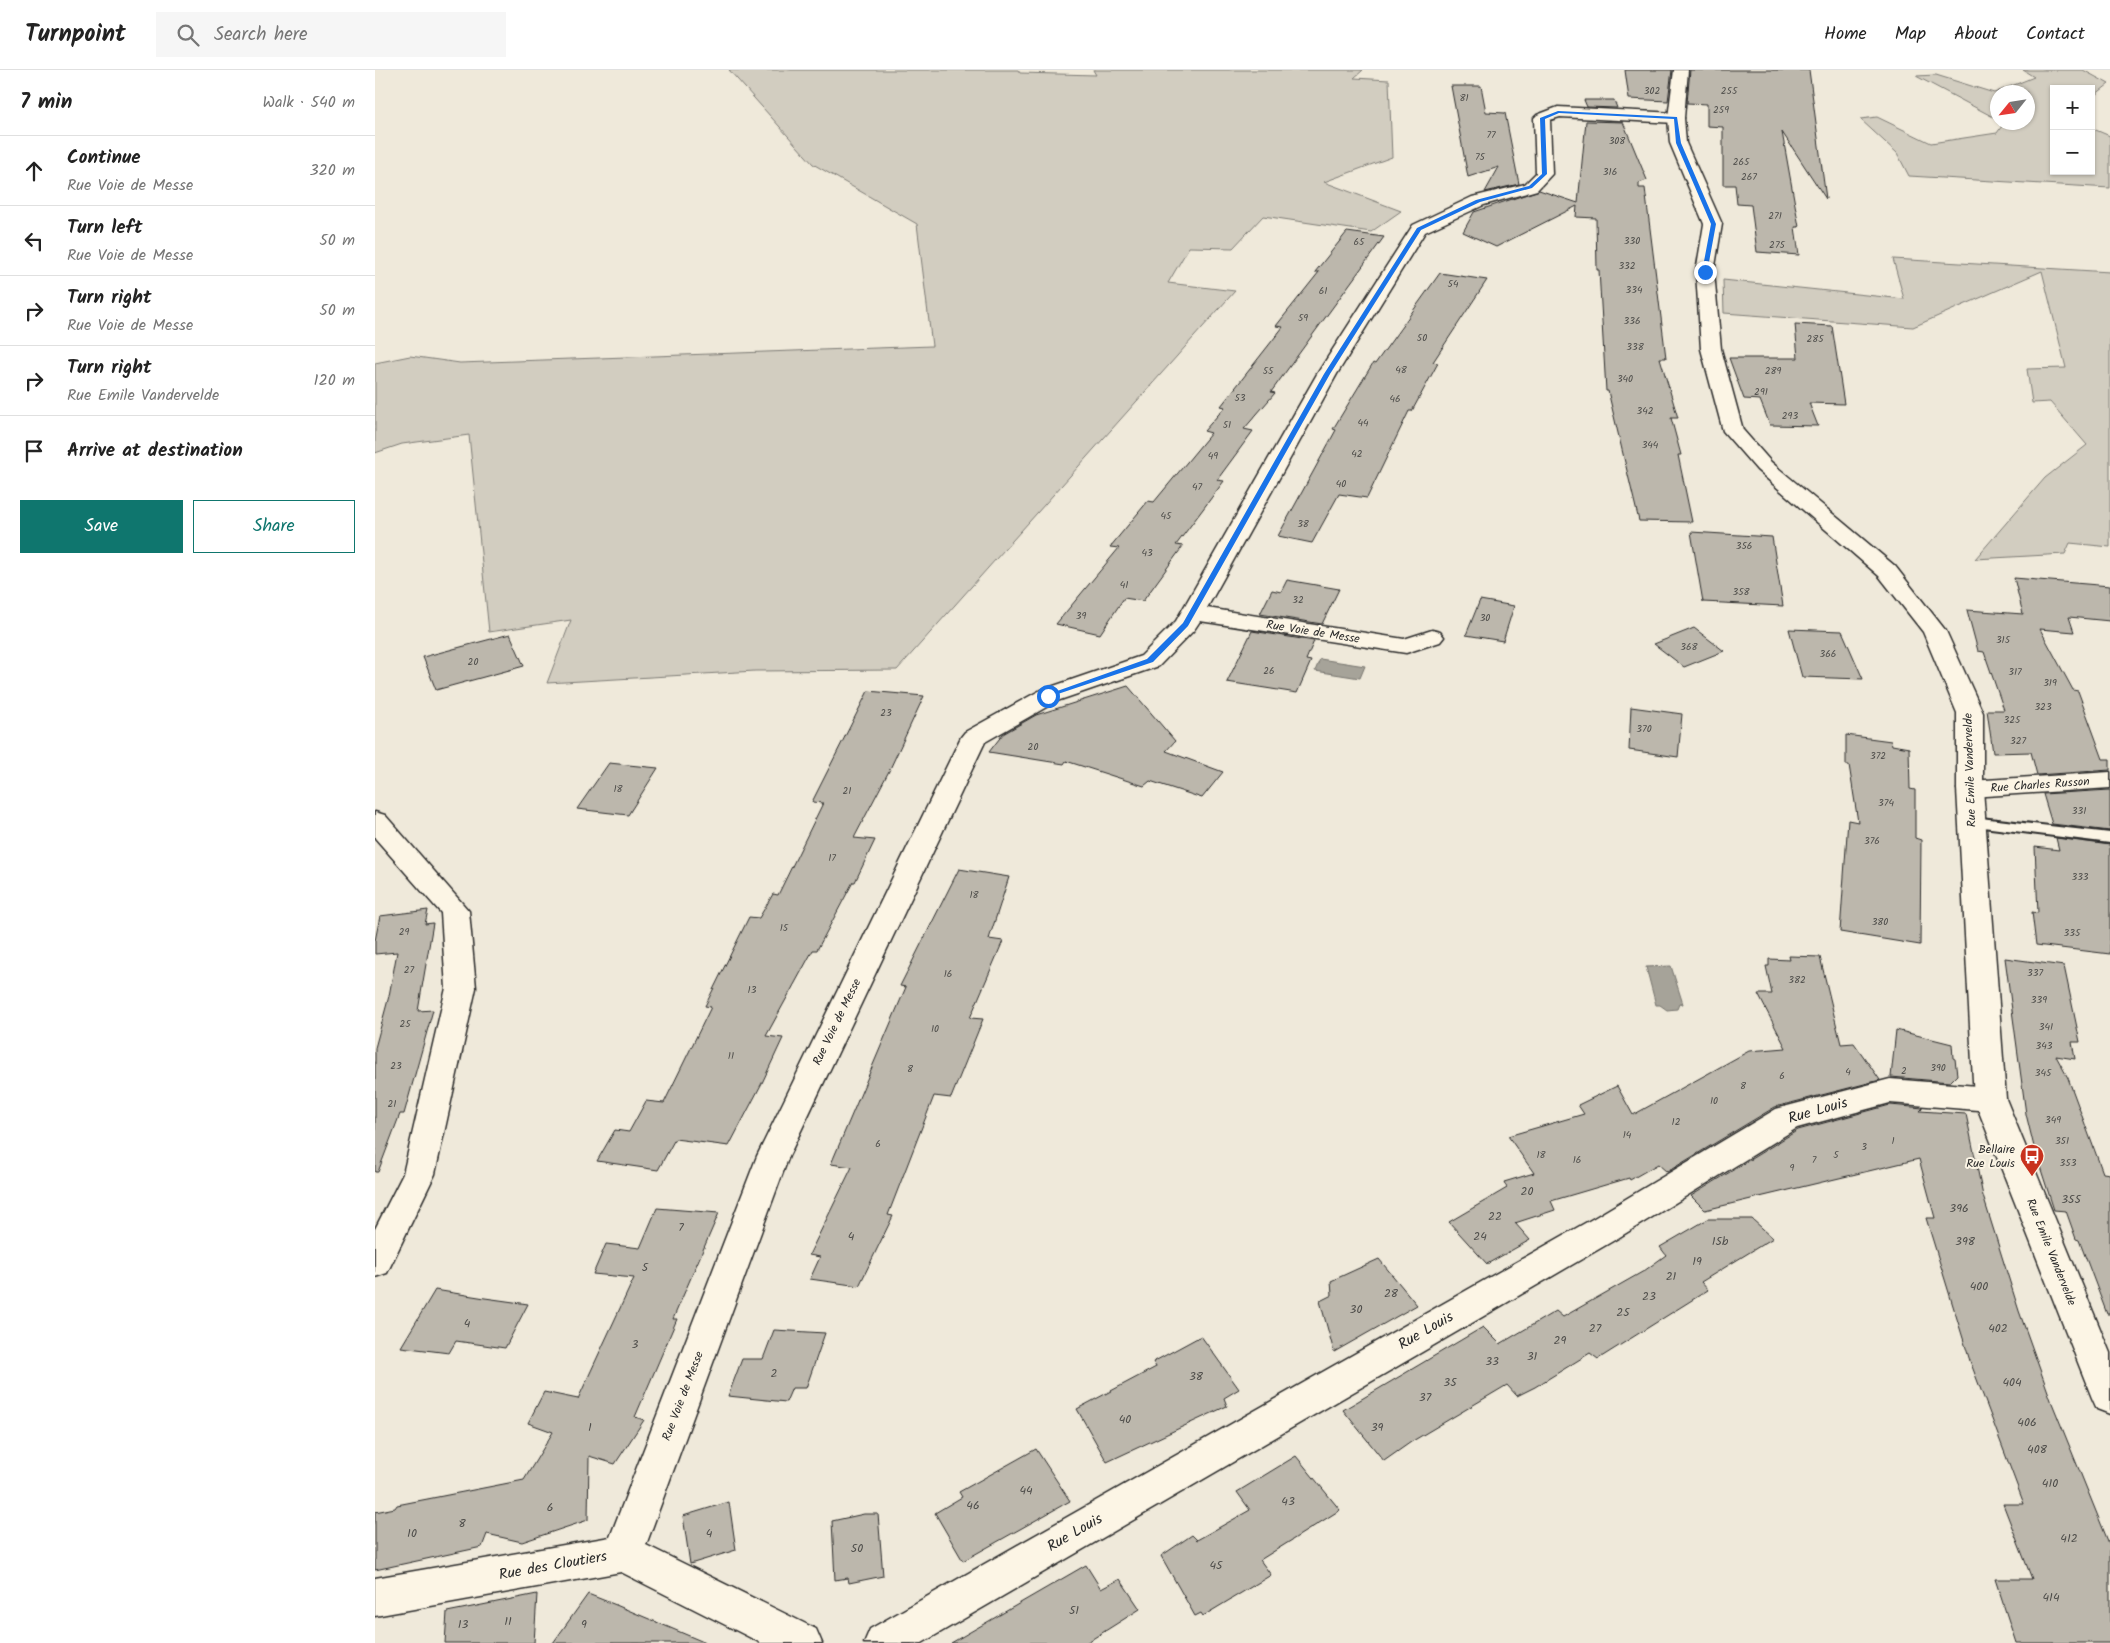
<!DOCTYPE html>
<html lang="en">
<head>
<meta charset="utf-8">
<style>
	:root { --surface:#fff; --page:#f6f6f6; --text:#222; --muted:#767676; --line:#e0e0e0; --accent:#0f766e }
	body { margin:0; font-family:Kalam,sans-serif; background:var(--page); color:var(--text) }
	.controls { position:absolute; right:15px; top:15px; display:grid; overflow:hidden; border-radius:0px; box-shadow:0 1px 4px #0004 }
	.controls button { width:45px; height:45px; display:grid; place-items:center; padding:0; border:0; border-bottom:1px solid var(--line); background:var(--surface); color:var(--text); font:25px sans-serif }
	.compass { position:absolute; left:1615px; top:15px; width:45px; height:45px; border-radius:50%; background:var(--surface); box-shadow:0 1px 4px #0004; rotate:240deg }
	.stop { position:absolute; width:15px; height:15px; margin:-11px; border:4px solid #1a73e8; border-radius:50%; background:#fff }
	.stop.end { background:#1a73e8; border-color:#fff; box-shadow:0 1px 5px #0008 }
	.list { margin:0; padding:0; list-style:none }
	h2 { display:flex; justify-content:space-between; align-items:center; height:65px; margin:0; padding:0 20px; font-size:21px }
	h2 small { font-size:16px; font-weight:400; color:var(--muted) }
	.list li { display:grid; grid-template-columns:32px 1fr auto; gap:15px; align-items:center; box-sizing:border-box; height:70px; padding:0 20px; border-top:1px solid var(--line) }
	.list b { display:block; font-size:19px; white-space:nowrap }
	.list p { margin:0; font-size:16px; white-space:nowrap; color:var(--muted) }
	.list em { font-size:16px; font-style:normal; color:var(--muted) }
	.actions { display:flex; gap:10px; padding:15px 20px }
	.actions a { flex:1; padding:11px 0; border:1px solid var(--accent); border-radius:0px; text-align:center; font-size:18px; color:var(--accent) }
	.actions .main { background:var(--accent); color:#fff }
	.icon { flex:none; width:28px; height:28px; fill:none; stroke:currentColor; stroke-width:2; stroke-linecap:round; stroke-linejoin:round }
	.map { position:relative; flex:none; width:1735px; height:1573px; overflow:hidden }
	header { display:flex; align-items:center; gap:30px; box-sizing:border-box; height:70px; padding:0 25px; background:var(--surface); border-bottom:1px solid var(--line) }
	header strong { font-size:24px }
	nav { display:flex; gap:28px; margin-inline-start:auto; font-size:18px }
	.search { width:350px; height:45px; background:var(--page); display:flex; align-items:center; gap:12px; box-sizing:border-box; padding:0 18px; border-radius:0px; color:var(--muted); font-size:19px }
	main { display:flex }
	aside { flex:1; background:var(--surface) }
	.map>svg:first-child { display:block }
	.green { fill:#d2cdc0; stroke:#7e7c76 }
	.water { fill:#a6a399; stroke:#75736d }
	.building { fill:#bcb7ac; stroke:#2b2b2b }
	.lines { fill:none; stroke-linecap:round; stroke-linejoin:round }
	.service-casing { stroke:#2b2b2b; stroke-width:4 }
	.minor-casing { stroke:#2b2b2b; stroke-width:3 }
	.tertiary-casing { stroke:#2b2b2b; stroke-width:3 }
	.service { fill:#fcf5e5; fill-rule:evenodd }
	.minor { fill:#fcf5e5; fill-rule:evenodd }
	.tertiary { fill:#fcf5e5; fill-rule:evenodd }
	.route { fill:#1a73e8 }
	.labels { text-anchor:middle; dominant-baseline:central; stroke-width:4; stroke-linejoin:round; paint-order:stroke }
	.number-label { font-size:10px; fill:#4f4e4b }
	.street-label { font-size:12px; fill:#2b2b2b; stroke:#fcf5e5 }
	.poi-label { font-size:12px; fill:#2b2b2b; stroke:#fcf5e5; text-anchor:end }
	.near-number-label { font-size:12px; fill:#4f4e4b }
	.near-street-label { font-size:15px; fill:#2b2b2b; stroke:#fcf5e5 }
</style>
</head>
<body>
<header>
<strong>Turnpoint</strong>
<div class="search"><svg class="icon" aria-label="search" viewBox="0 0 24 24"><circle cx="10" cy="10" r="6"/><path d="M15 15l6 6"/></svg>Search here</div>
<nav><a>Home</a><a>Map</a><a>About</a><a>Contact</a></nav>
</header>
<main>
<aside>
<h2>7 min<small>Walk · 540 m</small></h2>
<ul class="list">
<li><svg class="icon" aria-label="ahead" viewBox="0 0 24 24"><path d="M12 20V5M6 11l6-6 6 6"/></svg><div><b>Continue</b><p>Rue Voie de Messe</p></div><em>320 m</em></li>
<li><svg class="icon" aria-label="left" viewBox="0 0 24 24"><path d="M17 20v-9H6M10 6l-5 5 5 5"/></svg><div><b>Turn left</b><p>Rue Voie de Messe</p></div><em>50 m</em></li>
<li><svg class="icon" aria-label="right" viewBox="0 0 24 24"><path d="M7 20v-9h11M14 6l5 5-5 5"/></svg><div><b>Turn right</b><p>Rue Voie de Messe</p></div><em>50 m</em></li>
<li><svg class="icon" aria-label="right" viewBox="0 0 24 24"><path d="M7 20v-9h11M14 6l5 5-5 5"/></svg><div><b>Turn right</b><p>Rue Emile Vandervelde</p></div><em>120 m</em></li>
<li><svg class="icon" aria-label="arrive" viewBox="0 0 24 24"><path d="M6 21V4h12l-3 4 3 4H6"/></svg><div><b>Arrive at destination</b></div></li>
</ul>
<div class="actions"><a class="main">Save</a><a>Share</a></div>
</aside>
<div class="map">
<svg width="1735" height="1573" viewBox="0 0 1735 1573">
	<rect width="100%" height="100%" fill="#efe9da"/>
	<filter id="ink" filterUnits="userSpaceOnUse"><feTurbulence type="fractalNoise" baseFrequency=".02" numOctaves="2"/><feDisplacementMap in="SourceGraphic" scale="10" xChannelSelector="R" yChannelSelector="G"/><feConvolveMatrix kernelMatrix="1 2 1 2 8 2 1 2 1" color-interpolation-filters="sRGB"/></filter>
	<g filter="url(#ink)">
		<!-- green -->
		<path class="green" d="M354,0H643L645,3L721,5L718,0H988L979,8L1014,10L1017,87L949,112L1026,141L996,162L888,146L858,178L814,177L793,213L860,221L522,600L380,601L172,613L196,550L114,562L94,365L27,374L0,383V293L35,286L85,293L557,276L542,154L438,94Z
			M1648,0H1708L1734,14L1716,28V19H1679V101H1716V58L1735,66V118L1534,106L1522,83L1485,49L1502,47L1556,73L1622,63L1629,53L1652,52V22H1622V49L1541,6L1561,5L1619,23L1659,7Z
			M1518,189L1735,202V477L1695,473L1690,484L1600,489L1670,408L1712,375L1675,332L1657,333L1652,299L1691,298L1667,201L1538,257L1349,243L1348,210L1529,229Z"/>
		<!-- water -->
		<path class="water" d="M945,589L990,596L985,608L940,601Z
			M1296,896L1308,934H1304L1302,939L1292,940L1285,935H1281L1271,897Z"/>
		<!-- building -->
		<path class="building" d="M1250,0H1297L1293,31L1254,29Z
			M1315,0H1434L1451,129L1407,62L1424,157H1420L1424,185L1382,182L1376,135L1362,134L1360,115H1348V57L1332,56V34L1312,33Z
			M1076,16H1106L1111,42L1130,43L1144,114L1110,122L1124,97L1093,107Z
			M1209,30H1239L1242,38L1212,37Z
			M1211,51L1248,52L1272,110L1264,113V118H1270L1291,288H1285L1303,348H1296L1306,385H1303L1317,452L1264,451L1233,321H1231L1224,200H1222L1221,148L1201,147L1202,136L1121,177L1088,162L1099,142L1164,120L1203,133Z
			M972,162L1009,167L896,322L900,323L869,359L878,361L842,410L849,411L801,475L808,476L768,531L749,528L725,564L681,554L744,478L735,477L773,431L779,432L836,363L829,361L850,337L846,336L908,257L901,256L944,202H940Z
			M1065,203L1112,210L1058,292L1063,293L1037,341H1034L992,428L964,424L937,473L903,466L961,360L958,359L998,293L1000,294Z
			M1420,254L1457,256L1469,334L1434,333L1443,356L1395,355L1385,330L1369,329L1354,288H1423Z
			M1316,462L1397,467L1408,536L1328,532Z
			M1639,508L1735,516V551L1694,547L1699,562L1665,559L1698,620L1703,621L1728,689H1735V700L1662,705L1656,682L1618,683L1612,640H1629L1609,582L1603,581L1592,540L1648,544Z
			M912,510L964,519L947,554L885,544L897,520L906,522Z
			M1105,530L1139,536L1128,571L1091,565Z
			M1319,558L1349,581L1309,597L1279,574Z
			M1414,559L1467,561L1488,609L1427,607Z
			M877,561L939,571L931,590L936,591L922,623L852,612Z
			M135,564L149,596L61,620L48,587Z
			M753,616L800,671L791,681L848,702L827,728L775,711L769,716L691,691L689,694L614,682L628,664L661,645Z
			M493,621L549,626L514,701L479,768L500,770L480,812H478L442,880H438L391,966L408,968L387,1013L354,1076L300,1069L283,1100L222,1091L240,1060L254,1062L271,1031L289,1033L336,937L330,936L374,847L384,848L398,824L403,825L448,733L437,732Z
			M1256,637L1307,644L1303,687L1254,680Z
			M1471,665L1516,671L1517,675L1534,678L1535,719L1540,720V768L1546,770L1545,875L1465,862L1473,750L1483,752L1474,695H1471Z
			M234,693L283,698L253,745L202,739Z
			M1735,720V761L1677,754L1668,724Z
			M1681,768L1735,775V884L1661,875L1657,842L1663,843L1660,777L1684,780Z
			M584,799L634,807L614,869L628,871L595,948L608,949L576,1028L559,1026L513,1145L518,1146L484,1216L435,1209L445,1187L434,1185L477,1097L456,1094L531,917L525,916Z
			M53,840L50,854L58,853L43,941L58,940L29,1044H25L3,1102H0V978L14,926L22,882L0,884V871L5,846Z
			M1414,886L1445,887L1466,974L1479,973L1505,1010L1400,1037L1292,1102L1283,1094L1255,1110L1254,1108L1176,1131L1180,1140L1140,1153L1155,1170L1112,1194L1074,1152L1132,1118L1129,1112L1159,1103L1133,1066L1209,1044L1203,1035L1242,1016L1258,1045L1374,981L1411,978L1383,924H1397L1391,896H1394V889L1415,890Z
			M1630,888L1689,896L1705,972H1697L1700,989L1681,986L1693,1008L1728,1103L1735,1104V1244H1732L1704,1170L1701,1169L1691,1141L1679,1140L1660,1081L1651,1044Z
			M1521,960L1577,974L1578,988L1580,989L1582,1005L1575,1012L1516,1007Z
			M1515,1035L1548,1038L1545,1041L1591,1044L1608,1126L1644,1241L1677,1333L1735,1476V1573H1641L1620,1509H1657L1628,1434H1649L1595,1291L1551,1148H1560L1544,1089L1330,1140L1316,1126L1423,1060Z
			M282,1138L344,1143L298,1249H302L260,1347L269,1350L240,1394L214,1386L213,1450L147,1472L112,1464L107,1477L0,1500V1442L20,1438L22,1435L149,1410L178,1362L153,1353L169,1322L203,1329L259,1208L218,1204L231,1174L265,1178Z
			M1333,1149H1377L1398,1168L1326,1212L1333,1220L1223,1289L1215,1283L1160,1317L1142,1326L1132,1315L1036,1372L1009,1391L968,1340L1108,1257L1125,1274L1181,1241L1188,1247L1269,1201L1291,1185L1285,1177Z
			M1004,1189L1042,1235L959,1282L945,1231L957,1225L956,1211Z
			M60,1220L110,1228L153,1234L130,1278L81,1271L74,1283L26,1277Z
			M399,1260L450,1263L431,1318H417L411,1332L353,1326L367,1289H388Z
			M826,1266L864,1319L849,1328L852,1336L732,1392L702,1339L781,1297L778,1292Z
			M661,1379L695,1431L588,1491L560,1443L587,1427L584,1422Z
			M921,1386L965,1440L885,1490L896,1505L828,1546L826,1543L820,1546L786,1486L817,1465L822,1470L875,1440L862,1422Z
			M354,1432L361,1480L315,1494L308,1446Z
			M489,1444H503L508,1506L474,1513L473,1508L460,1510L457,1451Z
			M711,1495L726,1519L745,1509L765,1539L711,1573H576Z
			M162,1524L159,1573H70L72,1542Z
			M213,1524L241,1535L331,1573H178Z"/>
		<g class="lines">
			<defs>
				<path id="service" d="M1597,747L1735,763V773L1592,755L1590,752L1592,749Z"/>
				<path id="minor" d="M1183,37L1301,43L1309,48L1301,53L1185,47L1175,50L1177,104L1162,120L1109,135L1050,162L962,304L832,538L1029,569L1057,560L1065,562L1069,567L1065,572L1031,583L825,551L819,560L784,596L682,631L610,672L414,1086L271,1475L441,1559L447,1573H386L246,1502L0,1546V1508L235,1467L382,1086L586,667L590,662L664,621L766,586L801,551L942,304L1038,155L1097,127L1150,114L1161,103L1159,48L1162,45Z
					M1735,702V718L1595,727L1586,725L1582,719L1586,713L1595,711Z
					M0,742L10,745L94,841L101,918L60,1104L12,1203L0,1207V1159L28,1104L71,918L66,843L0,768Z
					M1515,1009L1615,1017L1626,1021L1631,1029L1626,1037L1615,1041L1515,1033L1422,1058L1243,1168L547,1573H489L495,1559L1219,1148L1401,1039Z"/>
				<path id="tertiary" d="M1299,0H1313L1309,48L1311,73L1347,154L1339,202L1346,279L1368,360L1396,392L1520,496L1571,561L1608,643V719L1631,1029L1735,1283V1344L1722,1339L1717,1328L1599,1029L1582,719V643L1548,562L1504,506L1382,400L1348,361L1326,279L1321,202L1329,154L1295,73L1293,48Z"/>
			</defs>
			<!-- service casing -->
			<use href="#service" class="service-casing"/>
			<!-- minor casing -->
			<use href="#minor" class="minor-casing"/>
			<!-- tertiary casing -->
			<use href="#tertiary" class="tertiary-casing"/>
			<!-- service -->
			<use href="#service" class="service"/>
			<!-- minor -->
			<use href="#minor" class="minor"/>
			<!-- tertiary -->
			<use href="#tertiary" class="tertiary"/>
		</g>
	</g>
	<!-- route -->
	<path class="route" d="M1183,41L1302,47L1306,73L1341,154L1332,203L1327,202L1336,154L1301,73L1299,49L1184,43L1170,49L1172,104L1157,118L1105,132L1046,160L955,304L813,556L778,592L671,628V625L772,589L808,553L949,304L1042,158L1101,130L1154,116L1167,104L1165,48Z"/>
	<!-- icons -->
	<defs>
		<symbol id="bus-pin" viewBox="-11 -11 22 30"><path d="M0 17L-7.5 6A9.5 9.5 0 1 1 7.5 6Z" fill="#c8321e" stroke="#fcf5e5"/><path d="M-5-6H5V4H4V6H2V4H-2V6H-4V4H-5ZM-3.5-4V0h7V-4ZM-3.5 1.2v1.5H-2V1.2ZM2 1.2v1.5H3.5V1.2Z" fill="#fff"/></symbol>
	</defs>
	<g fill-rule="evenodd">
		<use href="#bus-pin" x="1643" y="1072" width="28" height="38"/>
	</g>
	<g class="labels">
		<!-- number labels -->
		<g class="number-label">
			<text x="1277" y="21">302</text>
			<text x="1354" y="21">255</text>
			<text x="1089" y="28">81</text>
			<text x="1346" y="40">259</text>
			<text x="1116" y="65">77</text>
			<text x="1242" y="71">308</text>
			<text x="1105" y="87">75</text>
			<text x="1366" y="92">265</text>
			<text x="1235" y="102">316</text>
			<text x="1374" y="107">267</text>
			<text x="1400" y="146">271</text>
			<text x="1257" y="171">330</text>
			<text x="984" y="172">65</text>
			<text x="1402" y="175">275</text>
			<text x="1252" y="196">332</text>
			<text x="1078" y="214">54</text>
			<text x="1259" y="220">334</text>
			<text x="948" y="221">61</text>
			<text x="928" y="248">59</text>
			<text x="1257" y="251">336</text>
			<text x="1047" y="268">50</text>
			<text x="1440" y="269">285</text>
			<text x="1260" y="277">338</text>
			<text x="1026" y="300">48</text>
			<text x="893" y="301">55</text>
			<text x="1398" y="301">289</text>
			<text x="1250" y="309">340</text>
			<text x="1386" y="322">291</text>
			<text x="865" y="328">53</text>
			<text x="1020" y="329">46</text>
			<text x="1270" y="341">342</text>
			<text x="1415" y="346">293</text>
			<text x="988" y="353">44</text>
			<text x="852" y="355">51</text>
			<text x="1275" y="375">344</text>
			<text x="982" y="384">42</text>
			<text x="838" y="386">49</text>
			<text x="966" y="414">40</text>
			<text x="822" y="417">47</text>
			<text x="791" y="446">45</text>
			<text x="928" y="454">38</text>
			<text x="1369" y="476">356</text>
			<text x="772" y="483">43</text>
			<text x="749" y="515">41</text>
			<text x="1366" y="522">358</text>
			<text x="923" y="530">32</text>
			<text x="706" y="546">39</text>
			<text x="1110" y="548">30</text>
			<text x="1628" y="570">315</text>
			<text x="1314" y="577">368</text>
			<text x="1453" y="584">366</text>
			<text x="98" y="592">20</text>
			<text x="894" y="601">26</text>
			<text x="1640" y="602">317</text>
			<text x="1675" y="613">319</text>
			<text x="1668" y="637">323</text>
			<text x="511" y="643">23</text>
			<text x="1637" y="650">325</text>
			<text x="1269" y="659">370</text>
			<text x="1643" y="671">327</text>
			<text x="658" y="677">20</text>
			<text x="1503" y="686">372</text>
			<text x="243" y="719">18</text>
			<text x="472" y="721">21</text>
			<text x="1511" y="733">374</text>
			<text x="1704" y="741">331</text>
			<text x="1497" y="771">376</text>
			<text x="457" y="788">17</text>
			<text x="1705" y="807">333</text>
			<text x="599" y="825">18</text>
			<text x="1505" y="852">380</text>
			<text x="409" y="858">15</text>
			<text x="29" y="862">29</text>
			<text x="1697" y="863">335</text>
			<text x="34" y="900">27</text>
			<text x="1660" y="903">337</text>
			<text x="573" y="904">16</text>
			<text x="1422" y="910">382</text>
			<text x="377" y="920">13</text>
			<text x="1664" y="930">339</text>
			<text x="30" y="954">25</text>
			<text x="1671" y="957">341</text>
			<text x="560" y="959">10</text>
			<text x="1669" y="976">343</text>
			<text x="356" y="986">11</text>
			<text x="21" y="996">23</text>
			<text x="1563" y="998">390</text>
			<text x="535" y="999">8</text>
			<text x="1529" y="1001">2</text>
			<text x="1473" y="1002">4</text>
			<text x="1668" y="1003">345</text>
			<text x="1407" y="1006">6</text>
			<text x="1368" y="1016">8</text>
			<text x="1339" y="1031">10</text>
			<text x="17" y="1034">21</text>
			<text x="1678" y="1050">349</text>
			<text x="1301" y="1052">12</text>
			<text x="1252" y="1065">14</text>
			<text x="1518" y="1071">1</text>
			<text x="1687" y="1071">351</text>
			<text x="503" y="1074">6</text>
			<text x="1489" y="1077">3</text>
			<text x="1166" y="1085">18</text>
			<text x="1461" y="1085">5</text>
			<text x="1202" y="1090">16</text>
			<text x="1439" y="1090">7</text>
			<text x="1693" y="1093">353</text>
			<text x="1417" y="1098">9</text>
		</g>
		<!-- street labels -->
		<g class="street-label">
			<text transform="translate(938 562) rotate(9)">Rue Voie de Messe</text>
			<text transform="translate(1595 700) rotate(-92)">Rue Emile Vandervelde</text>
			<text transform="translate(1665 715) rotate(-4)">Rue Charles Russon</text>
			<text transform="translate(462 952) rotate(-64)">Rue Voie de Messe</text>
			<text transform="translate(1676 1182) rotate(68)">Rue Emile Vandervelde</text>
			<text transform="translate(308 1326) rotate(-69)">Rue Voie de Messe</text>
		</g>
		<!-- poi labels -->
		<g class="poi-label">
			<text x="1640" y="1079">Bellaire<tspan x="1640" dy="14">Rue Louis</tspan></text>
		</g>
		<!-- near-number labels -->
		<g class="near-number-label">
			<text x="1152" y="1121">20</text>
			<text x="1696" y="1129">355</text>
			<text x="1584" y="1138">396</text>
			<text x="1120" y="1146">22</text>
			<text x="306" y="1157">7</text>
			<text x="476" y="1166">4</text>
			<text x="1105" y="1166">24</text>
			<text x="1345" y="1171">15b</text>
			<text x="1590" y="1171">398</text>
			<text x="1322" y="1191">19</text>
			<text x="270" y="1197">5</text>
			<text x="1296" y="1206">21</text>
			<text x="1604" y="1216">400</text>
			<text x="1016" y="1223">28</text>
			<text x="1274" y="1226">23</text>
			<text x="981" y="1239">30</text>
			<text x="1248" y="1242">25</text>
			<text x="92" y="1253">4</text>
			<text x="1220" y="1258">27</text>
			<text x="1623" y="1258">402</text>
			<text x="1185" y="1270">29</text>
			<text x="260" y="1274">3</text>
			<text x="1157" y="1286">31</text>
			<text x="1117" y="1291">33</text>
			<text x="399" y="1303">2</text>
			<text x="821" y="1306">38</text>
			<text x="1075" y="1312">35</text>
			<text x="1637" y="1312">404</text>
			<text x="1050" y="1327">37</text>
			<text x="750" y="1349">40</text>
			<text x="1652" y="1352">406</text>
			<text x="215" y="1357">1</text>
			<text x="1002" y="1357">39</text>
			<text x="1662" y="1379">408</text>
			<text x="1675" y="1413">410</text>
			<text x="651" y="1420">44</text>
			<text x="913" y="1431">43</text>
			<text x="598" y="1435">46</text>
			<text x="175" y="1437">6</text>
			<text x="87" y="1453">8</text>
			<text x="37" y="1463">10</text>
			<text x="334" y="1463">4</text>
			<text x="1694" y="1468">412</text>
			<text x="482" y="1478">50</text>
			<text x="841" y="1495">45</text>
			<text x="1676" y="1527">414</text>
			<text x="699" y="1540">51</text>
			<text x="133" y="1551">11</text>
			<text x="88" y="1554">13</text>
			<text x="209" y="1554">9</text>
		</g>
		<!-- near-street labels -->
		<g class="near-street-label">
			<text transform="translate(1443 1041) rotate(-16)">Rue Louis</text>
			<text transform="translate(1051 1261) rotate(-30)">Rue Louis</text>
			<text transform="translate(700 1463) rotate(-30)">Rue Louis</text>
			<text transform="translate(178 1496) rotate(-10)">Rue des Cloutiers</text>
		</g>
	</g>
</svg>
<div class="controls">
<button>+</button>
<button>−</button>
</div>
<svg class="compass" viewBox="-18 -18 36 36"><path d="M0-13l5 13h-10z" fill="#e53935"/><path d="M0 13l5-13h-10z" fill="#767676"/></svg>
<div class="stop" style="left:673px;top:626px"></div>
<div class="stop end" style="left:1330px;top:202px"></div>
</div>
</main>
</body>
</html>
